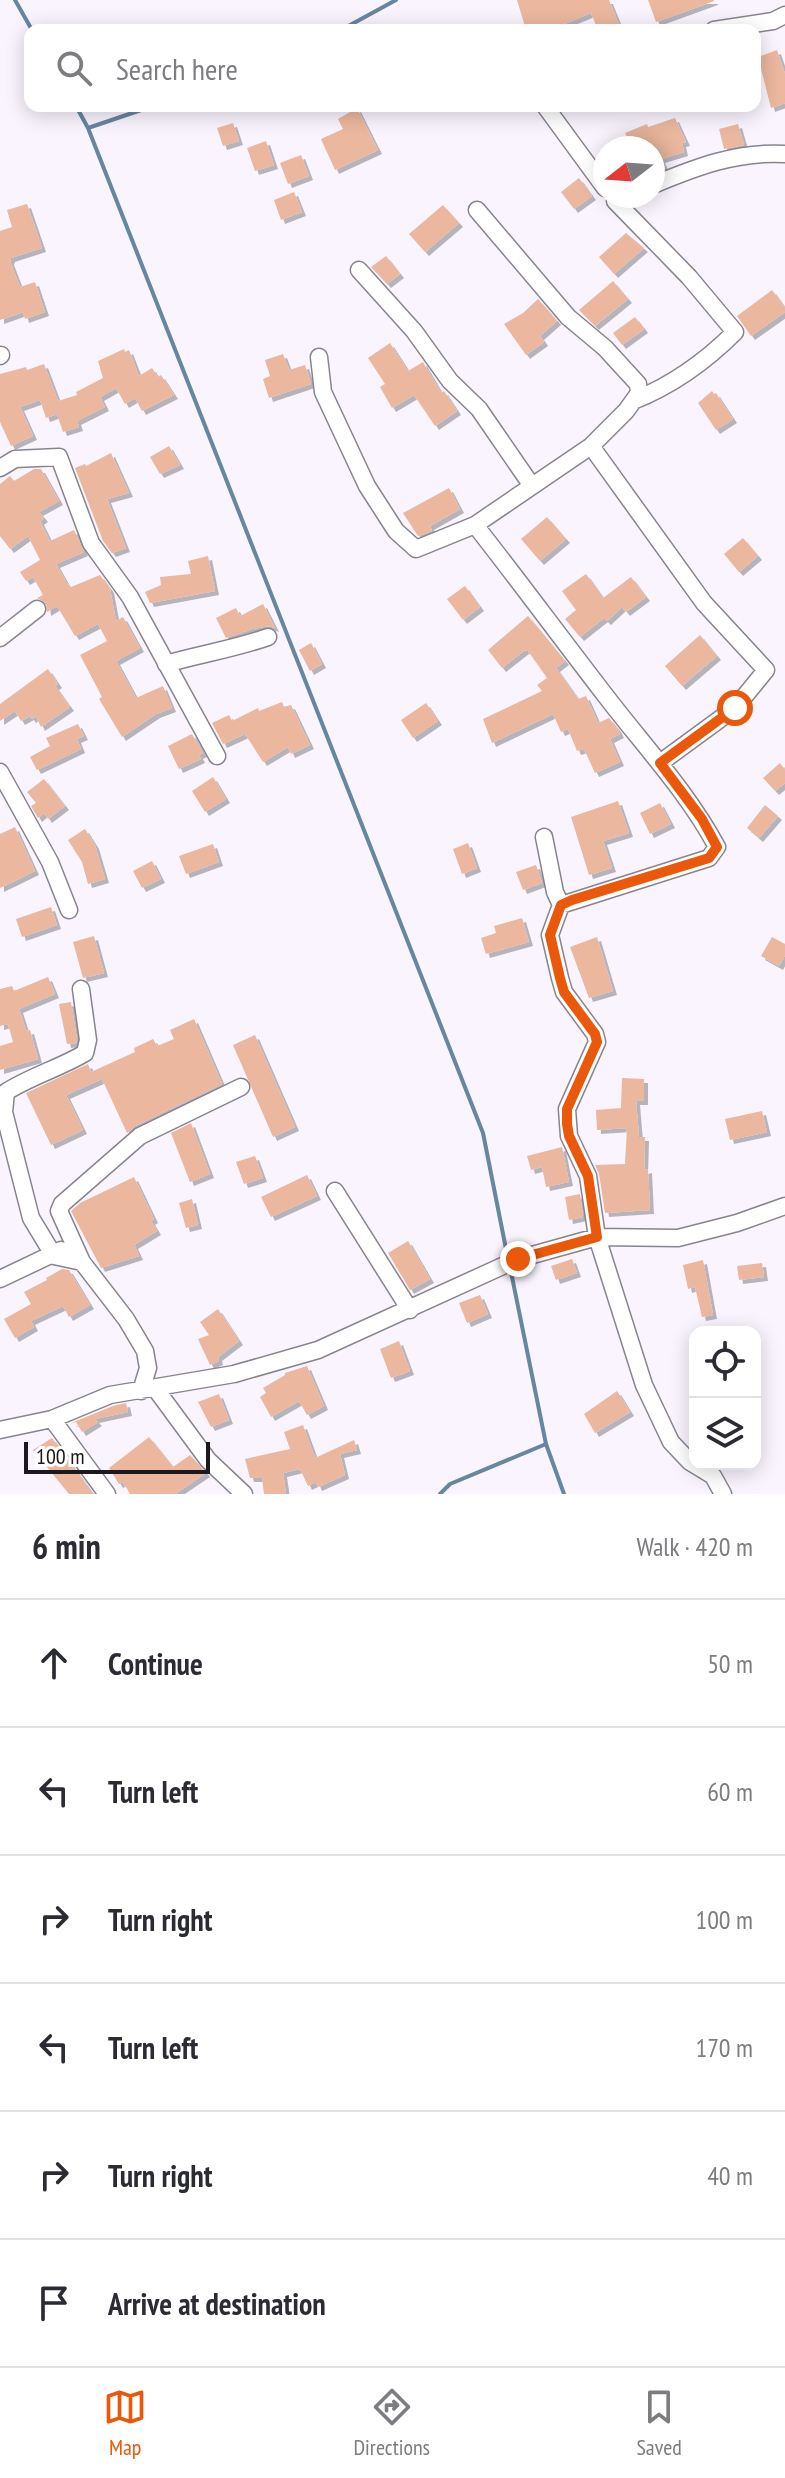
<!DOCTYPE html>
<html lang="en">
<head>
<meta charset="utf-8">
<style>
	:root { --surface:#fff; --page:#f2f2f3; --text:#2b2b33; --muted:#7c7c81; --line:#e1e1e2; --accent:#ea580c }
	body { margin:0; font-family:"PT Sans Narrow",sans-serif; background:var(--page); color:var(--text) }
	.controls { position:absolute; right:24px; bottom:24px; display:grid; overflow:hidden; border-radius:16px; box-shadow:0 4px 20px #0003 }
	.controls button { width:72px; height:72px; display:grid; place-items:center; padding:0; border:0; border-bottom:2px solid var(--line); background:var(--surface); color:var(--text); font:40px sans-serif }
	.compass { position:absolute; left:593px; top:136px; width:72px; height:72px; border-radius:50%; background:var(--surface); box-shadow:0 4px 20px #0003; rotate:253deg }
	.scale { position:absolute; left:24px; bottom:20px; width:186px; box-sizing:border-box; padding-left:8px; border:4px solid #1b191d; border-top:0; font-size:22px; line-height:28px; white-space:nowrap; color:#1b191d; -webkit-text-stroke:6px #fff; paint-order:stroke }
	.stop { position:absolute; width:24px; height:24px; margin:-18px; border:6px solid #ea580c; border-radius:50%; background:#fff }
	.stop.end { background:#ea580c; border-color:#fff; box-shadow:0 2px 8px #0008 }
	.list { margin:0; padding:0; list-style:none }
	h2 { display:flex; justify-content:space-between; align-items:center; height:104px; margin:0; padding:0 32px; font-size:34px }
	h2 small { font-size:26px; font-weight:400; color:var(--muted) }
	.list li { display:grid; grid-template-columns:52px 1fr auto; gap:24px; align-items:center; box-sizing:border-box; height:128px; padding:0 32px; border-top:2px solid var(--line) }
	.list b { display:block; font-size:30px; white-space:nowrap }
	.list em { font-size:26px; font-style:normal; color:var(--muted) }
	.icon { flex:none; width:44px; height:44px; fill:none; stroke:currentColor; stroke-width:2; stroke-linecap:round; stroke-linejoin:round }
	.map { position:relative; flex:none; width:785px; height:1494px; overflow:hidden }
	.search { position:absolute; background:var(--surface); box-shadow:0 4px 20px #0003; left:24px; right:24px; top:24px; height:88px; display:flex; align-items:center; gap:20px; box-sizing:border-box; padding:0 28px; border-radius:16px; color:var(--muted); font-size:30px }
	.sheet { height:872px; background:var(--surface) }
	nav { display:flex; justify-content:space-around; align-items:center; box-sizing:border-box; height:112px; border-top:2px solid var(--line); background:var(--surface); font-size:22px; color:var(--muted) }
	nav a { display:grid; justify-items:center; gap:4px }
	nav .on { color:var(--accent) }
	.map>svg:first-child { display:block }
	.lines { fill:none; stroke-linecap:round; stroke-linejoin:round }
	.stream { stroke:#6786a0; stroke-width:4 }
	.building { fill:#ebb79e; filter:url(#shadow) }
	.minor-casing { stroke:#88848d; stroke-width:19 }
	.minor { stroke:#fff; stroke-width:16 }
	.route { stroke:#ea580c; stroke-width:10 }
</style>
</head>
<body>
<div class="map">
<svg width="785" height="1494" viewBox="0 0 785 1494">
	<defs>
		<filter id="shadow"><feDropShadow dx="4" dy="4" stdDeviation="0" flood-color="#0004"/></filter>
	</defs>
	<rect width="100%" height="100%" fill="#faf4ff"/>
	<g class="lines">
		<!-- stream -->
		<path class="stream" d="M15,0L32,30
			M341,30L396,0
			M76,106L88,128L483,1133L508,1259
			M88,128L153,106
			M510,1267L546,1444L564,1494
			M440,1494L450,1484L546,1444"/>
	</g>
	<!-- building -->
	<path class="building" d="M517,0H609L621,30H598L591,13L549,30H526Z
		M648,0H714V1L656,22Z
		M777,50L785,74V103L771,108L758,57Z
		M357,108L378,150L335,170L321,139L343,129L338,119Z
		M675,118L686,142L682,143L684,152L661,159L665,168L653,173V148H632L625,133L647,124L648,127Z
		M233,123L239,141L223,146L217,128Z
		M738,124L744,145L724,149L719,129Z
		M266,141L274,165L255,171L247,148Z
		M301,155L309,176L288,184L280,163Z
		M579,178L592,196L574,209L561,192Z
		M294,192L302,212L281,220L274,200Z
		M27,204L42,248L11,258L10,261L20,287L35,282L45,312L25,319L23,312L0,320V231L12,227L7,210Z
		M443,205L459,223L425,252L409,234Z
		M626,233L644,248L614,274L599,257Z
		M386,256L400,274L387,284L371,267Z
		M613,281L628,299L595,326L579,310Z
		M772,290L785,308V312L751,336L737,316Z
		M538,299L557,321L540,336L544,342L526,355L504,324L523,313Z
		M635,317L644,329L622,345L613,333Z
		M390,343L408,371L423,362L441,393L444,391L457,411L435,426L414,395L392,408L380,387L385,384L368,358Z
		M124,349L125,352L129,350L139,376L152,368L158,377L161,375L174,395L142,411L135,398L125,404L116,388L100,397L105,407L77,421L79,427L63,432L57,414L46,418L40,400L20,407L33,436L11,446L0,422V374L26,367L27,370L44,364L58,401L77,395L76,392L103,378L98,361Z
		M283,354L289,370L305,365L311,384L269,398L263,379L270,376L265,360Z
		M712,391L714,394L716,393L733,419L716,430L698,403Z
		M169,446L180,465L160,474L150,457Z
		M111,453L129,493L107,499L126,548L112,553L103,541L75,468L85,464L86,466Z
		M34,469H41L59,501L39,512L44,518L40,521L50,541L74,530L84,552L56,564L66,582L71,587L100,575L110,589L116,621L123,617L140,648L116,661L136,698L163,686L172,708L156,714L122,737L99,699L102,697L80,655L107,641L98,624L75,636L57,606L47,612L46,603L37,598L43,595L33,577L26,581L20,572L40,560L28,536L10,549L0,536V484L10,476L14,481Z
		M449,488L460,509L430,526L432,531L418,536L403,513Z
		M547,517L566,539L540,561L521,539Z
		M743,538L758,556L739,572L724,554Z
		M208,556L215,591L150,603L145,592L161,585L160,577L191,574L188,561Z
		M586,574L603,598L631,577L646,597L626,612L622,607L607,621L604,618L580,637L565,619L576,610L562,591Z
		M465,586L480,607L463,620L447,599Z
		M263,604L275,628L269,626L252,629L226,638L216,618L236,608L240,616Z
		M528,616L565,661L556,668L578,699L586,696L598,723L609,718L617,728L620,734L610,739L620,762L595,773L584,749L577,751L568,729L561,732L553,714L492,743L483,719L542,691L537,685L547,678L528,651L525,650L502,668L488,650Z
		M700,635L717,656L682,686L665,666Z
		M311,643L322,664L310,671L299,650Z
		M48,669L58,684L55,686L70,707L41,727L36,716L32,719L30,716L21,721L15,711L0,721V704Z
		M282,702L284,707L291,705L310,745L291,754L288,747L263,762L245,734L223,744L212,723L229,715L232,721L258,708L259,711Z
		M426,703L438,721L413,738L401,720Z
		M78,724L84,736L77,739L81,749L37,770L30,757L50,746L46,738Z
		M192,734L203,753L199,755L201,759L179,769L168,746Z
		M780,763L785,770V783L775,791L763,778Z
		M213,777L226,799L205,812L192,791Z
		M44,779L65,806L48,819L44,813L38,818L31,806L36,803L27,792Z
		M618,801L629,833L603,841L612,868L589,875L571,817Z
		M660,803L671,824L650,834L640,813Z
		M765,805L778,816L759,838L747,828Z
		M15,827L35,871L0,888V834Z
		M85,829L95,845L105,879L88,884L82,862L68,840Z
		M468,843L477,868L462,874L453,849Z
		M213,844L219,862L186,874L179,856Z
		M152,861L161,879L142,888L133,871Z
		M536,865L542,883L523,890L516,872Z
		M51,907L57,925L22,937L16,919Z
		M522,918L529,942L486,954L481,938L496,933L494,926Z
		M94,936L104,973L83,978L73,942Z
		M597,937L613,991L589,998L570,947Z
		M772,937L785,944V955L779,966L761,956Z
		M48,977L55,994L19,1009L26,1031L30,1030L38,1059L0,1070V1046L13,1042L8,1024L0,1026V989L12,986L14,991Z
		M71,1002L77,1040L76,1043L67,1044L59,1004Z
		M194,1019L222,1084L135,1126L127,1133L102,1079L66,1095L83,1130L51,1145L26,1093L88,1064L91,1072L135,1052L134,1048L153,1039L157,1046L174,1039L170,1030Z
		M255,1035L295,1127L273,1137L233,1045Z
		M622,1078L644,1079V1101H636L639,1137H645L644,1170L648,1169L650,1210L605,1213L599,1174L595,1165L625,1164L627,1128L597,1130L596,1110L621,1108Z
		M762,1111L767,1132L730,1140L725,1119Z
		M191,1123L210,1174L190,1182L171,1133Z
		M562,1147L569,1182L546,1187L542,1167L531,1170L527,1156Z
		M255,1156L263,1178L244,1184L236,1162Z
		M307,1175L317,1196L271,1217L261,1197Z
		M134,1177L154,1219L151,1221L157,1231L134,1245L139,1256L101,1268L71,1211L80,1203Z
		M580,1194L583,1217L569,1220L565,1197Z
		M192,1199L198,1225L186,1228L179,1203Z
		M408,1241L430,1279L410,1290L388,1253Z
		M572,1259L577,1273L556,1280L551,1266Z
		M703,1260L713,1315L702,1317L695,1287L688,1289L683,1265Z
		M762,1263L764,1277L739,1280L737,1266Z
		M62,1269L69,1270L90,1305L69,1317L63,1306L31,1321L34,1327L15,1338L4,1319L31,1304L24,1292L47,1280L46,1278Z
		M480,1295L488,1314L467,1323L459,1303Z
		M218,1309L239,1341L218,1357L219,1361L210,1365L198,1339L209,1335L200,1322Z
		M399,1341L410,1371L391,1378L380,1349Z
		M307,1366L324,1406L307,1415L299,1401L271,1417L260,1397L266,1393L263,1388L285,1375V1373Z
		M617,1391L630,1412L595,1433L584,1414Z
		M219,1394L229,1420L211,1427L198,1402Z
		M126,1403L128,1412L95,1419L98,1422L82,1432L76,1422L71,1423L113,1406Z
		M303,1425L315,1458L354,1440L357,1450L340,1454L345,1475L318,1487L316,1482L308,1486L300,1469L283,1473L286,1494H264L262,1478H250L245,1459L290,1449L284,1432Z
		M149,1437L173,1467L190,1455L206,1473L175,1494H130L123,1482L119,1484L109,1468Z
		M52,1438L93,1494H69L33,1450Z"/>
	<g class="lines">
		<defs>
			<path id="minor" d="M714,30L773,21L785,15
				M545,106L605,188
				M653,185C696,167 738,151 785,154
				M615,201L689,277L735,332C705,362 673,385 633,401
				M359,270L414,331L450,381L479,409L532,486
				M0,356L1,355
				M319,357L323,392L367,486L396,531L416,549L475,525L591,446L626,411L639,393L638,384L605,348L568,317L477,210
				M591,446L704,603L766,670L735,708L660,763
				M0,468L15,459L59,457L91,543L130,597L217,756
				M475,525C519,581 561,638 605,695C643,745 687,791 717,847L709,858L561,905
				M0,638L37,609
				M166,664C200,654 234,649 268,637
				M0,772L50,862L69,910
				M544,837L555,892L561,905L550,935L560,978L564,992L595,1034L597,1042L567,1109L569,1136L588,1176L597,1237L644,1385L671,1442L690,1462L713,1476L723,1494
				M81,989L88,1040L85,1053C60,1068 31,1076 6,1092L4,1112L31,1218L54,1256L82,1262
				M335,1191L410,1310
				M0,1279L61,1250
				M155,1388L208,1460L244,1494
				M141,1391L148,1368L145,1351L126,1319L82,1262L59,1211L62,1204L140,1136L241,1087
				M52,1419L107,1494
				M0,1430L52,1419L110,1395L234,1374L318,1350L518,1259L597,1237L678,1238L737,1223L785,1206"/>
		</defs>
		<!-- minor casing -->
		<use href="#minor" class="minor-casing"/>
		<!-- minor -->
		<use href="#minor" class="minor"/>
	</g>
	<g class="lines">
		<!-- route -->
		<path class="route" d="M518,1259L597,1237L588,1176L569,1136L567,1124V1109L597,1042L595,1034L564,992L560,978L550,935L561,905L572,900L709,858L717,847L702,819L660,763L735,708"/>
	</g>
</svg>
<div class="controls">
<button><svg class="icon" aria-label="locate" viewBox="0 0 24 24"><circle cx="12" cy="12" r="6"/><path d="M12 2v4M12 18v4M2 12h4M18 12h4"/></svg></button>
<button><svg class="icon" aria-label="layers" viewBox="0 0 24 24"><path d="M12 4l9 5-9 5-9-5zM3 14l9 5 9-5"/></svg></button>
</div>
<svg class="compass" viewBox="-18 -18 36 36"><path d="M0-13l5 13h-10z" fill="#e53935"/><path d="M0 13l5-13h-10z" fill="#7c7c81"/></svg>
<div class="scale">100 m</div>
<div class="stop" style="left:735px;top:708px"></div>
<div class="stop end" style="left:518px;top:1259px"></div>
<div class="search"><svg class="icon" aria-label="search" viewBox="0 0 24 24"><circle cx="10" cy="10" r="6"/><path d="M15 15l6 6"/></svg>Search here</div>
</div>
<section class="sheet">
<h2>6 min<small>Walk · 420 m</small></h2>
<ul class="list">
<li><svg class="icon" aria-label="ahead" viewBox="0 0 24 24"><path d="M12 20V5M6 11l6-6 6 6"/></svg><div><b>Continue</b></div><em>50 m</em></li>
<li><svg class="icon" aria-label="left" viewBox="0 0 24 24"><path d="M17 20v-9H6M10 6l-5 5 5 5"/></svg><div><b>Turn left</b></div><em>60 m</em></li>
<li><svg class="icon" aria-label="right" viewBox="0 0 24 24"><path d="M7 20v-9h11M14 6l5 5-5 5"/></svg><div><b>Turn right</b></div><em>100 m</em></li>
<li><svg class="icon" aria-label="left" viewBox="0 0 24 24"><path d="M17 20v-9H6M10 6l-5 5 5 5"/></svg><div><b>Turn left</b></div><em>170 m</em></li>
<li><svg class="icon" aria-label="right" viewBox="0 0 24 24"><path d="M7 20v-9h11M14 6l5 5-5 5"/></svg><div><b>Turn right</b></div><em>40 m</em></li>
<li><svg class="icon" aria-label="arrive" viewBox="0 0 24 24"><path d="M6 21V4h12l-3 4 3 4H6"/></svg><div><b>Arrive at destination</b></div></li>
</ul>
</section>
<nav>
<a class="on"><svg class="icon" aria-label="map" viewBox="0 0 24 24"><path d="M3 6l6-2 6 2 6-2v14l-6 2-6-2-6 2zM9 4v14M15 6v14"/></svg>Map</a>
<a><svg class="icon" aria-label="directions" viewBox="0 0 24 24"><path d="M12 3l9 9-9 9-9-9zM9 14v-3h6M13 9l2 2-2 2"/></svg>Directions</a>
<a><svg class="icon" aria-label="saved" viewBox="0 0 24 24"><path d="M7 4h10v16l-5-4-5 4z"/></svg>Saved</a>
</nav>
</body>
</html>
